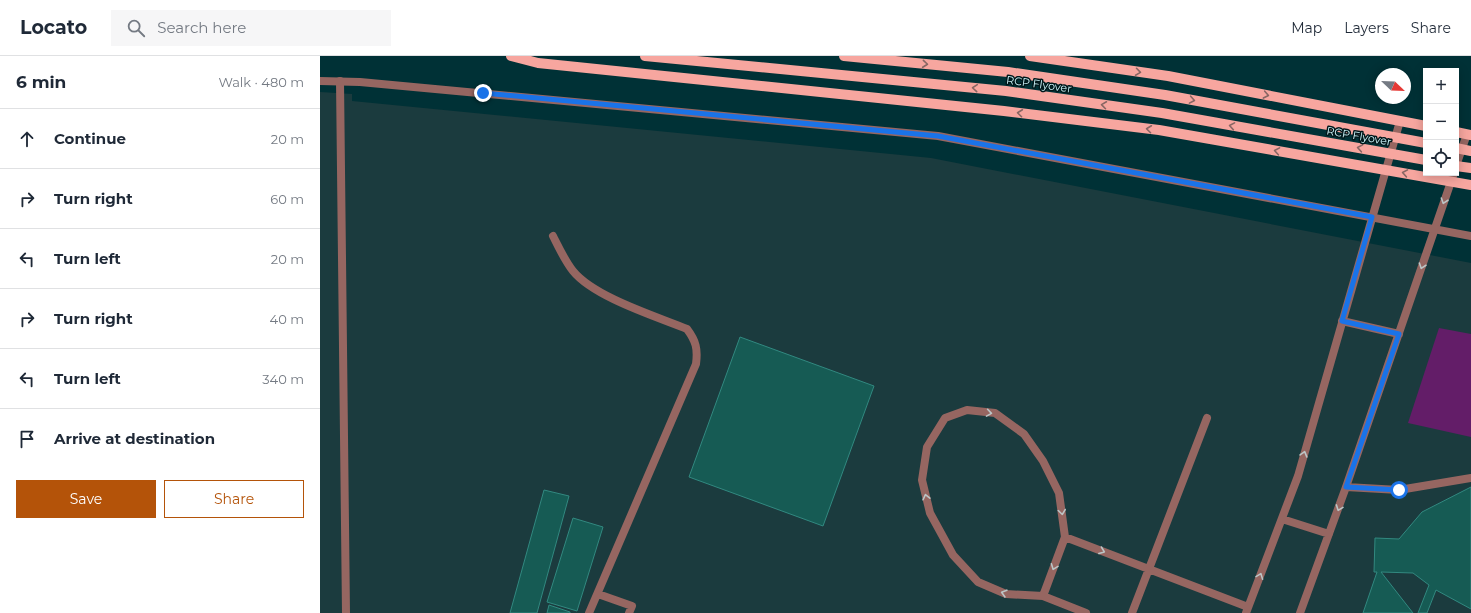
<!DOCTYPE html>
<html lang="en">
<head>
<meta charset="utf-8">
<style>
	:root { --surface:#fff; --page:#f6f6f7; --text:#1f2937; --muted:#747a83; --line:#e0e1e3; --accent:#b45309 }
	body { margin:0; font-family:Montserrat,sans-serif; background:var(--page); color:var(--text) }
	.controls { position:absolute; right:12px; top:12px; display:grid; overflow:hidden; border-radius:0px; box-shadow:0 2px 10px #0003 }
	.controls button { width:36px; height:36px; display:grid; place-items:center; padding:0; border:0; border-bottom:1px solid var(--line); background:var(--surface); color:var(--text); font:20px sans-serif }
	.compass { position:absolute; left:1055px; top:12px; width:36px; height:36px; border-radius:50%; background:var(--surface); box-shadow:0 2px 10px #0003; rotate:113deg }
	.stop { position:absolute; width:12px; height:12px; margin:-9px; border:3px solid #1a73e8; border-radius:50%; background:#fff }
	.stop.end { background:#1a73e8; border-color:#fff; box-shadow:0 1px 4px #0008 }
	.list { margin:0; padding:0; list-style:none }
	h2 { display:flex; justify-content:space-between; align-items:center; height:52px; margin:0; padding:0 16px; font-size:17px }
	h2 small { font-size:13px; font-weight:400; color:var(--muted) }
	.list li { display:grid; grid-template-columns:26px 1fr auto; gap:12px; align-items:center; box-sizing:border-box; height:60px; padding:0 16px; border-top:1px solid var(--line) }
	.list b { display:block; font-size:15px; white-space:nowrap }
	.list em { font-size:13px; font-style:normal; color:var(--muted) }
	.actions { display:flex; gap:8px; padding:12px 16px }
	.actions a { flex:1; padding:9px 0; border:1px solid var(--accent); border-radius:0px; text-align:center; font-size:14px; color:var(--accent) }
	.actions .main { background:var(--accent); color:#fff }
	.icon { flex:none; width:22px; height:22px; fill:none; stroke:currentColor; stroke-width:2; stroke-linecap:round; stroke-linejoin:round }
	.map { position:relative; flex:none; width:1151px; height:557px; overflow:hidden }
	header { display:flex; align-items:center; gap:24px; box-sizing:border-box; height:56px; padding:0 20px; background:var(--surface); border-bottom:1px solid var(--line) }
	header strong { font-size:19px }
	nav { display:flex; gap:22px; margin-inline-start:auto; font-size:14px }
	.search { width:280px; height:36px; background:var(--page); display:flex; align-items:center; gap:10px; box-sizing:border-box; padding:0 14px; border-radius:0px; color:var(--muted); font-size:15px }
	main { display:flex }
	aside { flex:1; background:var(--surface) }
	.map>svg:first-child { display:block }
	.built { fill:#1b3b3e }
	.green { fill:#631d68 }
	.building { fill:#165b54; stroke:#328980 }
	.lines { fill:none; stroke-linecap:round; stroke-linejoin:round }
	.service { stroke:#966661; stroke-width:8 }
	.tertiary { stroke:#966661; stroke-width:8 }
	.primary { stroke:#f7a69f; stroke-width:10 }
	.primary-bridge { stroke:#f7a69f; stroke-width:10 }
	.oneway { stroke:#886663 }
	.oneway2 { stroke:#bcc6c7 }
	.route { stroke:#1a73e8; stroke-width:5 }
	.labels { text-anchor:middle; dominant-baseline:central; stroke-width:3; stroke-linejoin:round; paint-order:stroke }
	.street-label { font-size:11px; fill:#d1f9fe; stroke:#00171a }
</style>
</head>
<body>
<header>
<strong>Locato</strong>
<div class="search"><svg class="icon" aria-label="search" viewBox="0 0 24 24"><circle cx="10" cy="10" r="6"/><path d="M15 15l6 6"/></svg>Search here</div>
<nav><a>Map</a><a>Layers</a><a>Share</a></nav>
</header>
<main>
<aside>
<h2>6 min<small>Walk · 480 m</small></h2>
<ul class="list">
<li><svg class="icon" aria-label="ahead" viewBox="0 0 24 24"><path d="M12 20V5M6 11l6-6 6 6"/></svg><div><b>Continue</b></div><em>20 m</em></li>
<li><svg class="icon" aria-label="right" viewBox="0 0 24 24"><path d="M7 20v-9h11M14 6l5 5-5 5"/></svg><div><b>Turn right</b></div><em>60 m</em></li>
<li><svg class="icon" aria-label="left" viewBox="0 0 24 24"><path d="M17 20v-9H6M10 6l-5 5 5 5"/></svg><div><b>Turn left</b></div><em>20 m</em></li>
<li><svg class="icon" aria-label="right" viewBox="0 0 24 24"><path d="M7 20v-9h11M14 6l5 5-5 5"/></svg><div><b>Turn right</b></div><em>40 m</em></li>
<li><svg class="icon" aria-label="left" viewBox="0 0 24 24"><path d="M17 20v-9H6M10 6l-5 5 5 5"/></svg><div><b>Turn left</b></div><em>340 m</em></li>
<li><svg class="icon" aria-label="arrive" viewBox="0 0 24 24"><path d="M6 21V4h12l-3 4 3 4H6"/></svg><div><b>Arrive at destination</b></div></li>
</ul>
<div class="actions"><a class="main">Save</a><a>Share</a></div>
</aside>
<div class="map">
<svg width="1151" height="557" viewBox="0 0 1151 557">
	<rect width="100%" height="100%" fill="#003136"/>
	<!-- built -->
	<path class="built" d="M0,36L32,38V45L611,102L1151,207V557H0Z"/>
	<!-- green -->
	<path class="green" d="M1119,272L1151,278V381L1088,367Z"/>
	<!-- building -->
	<path class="building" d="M420,281L554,330L503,470L369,421Z
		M1151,431V553L1116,534L1107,557H1098L1109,529L1093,517L1061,516L1093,557H1043L1057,516H1054L1055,482L1079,483L1102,456Z
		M224,434L249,440L217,557H190Z
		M253,462L283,471L257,555L227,546Z
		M229,549L250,556V557H227Z"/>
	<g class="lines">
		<!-- service -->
		<path class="service" d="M20,25L26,557
			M1136,110L1147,78
			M233,180C239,192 245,205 253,215C274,241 335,260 367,273C376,285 378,293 376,308L269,557
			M1022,265L1079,278
			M1026,431L1079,434L1151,422
			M962,463L1009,478
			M745,481L928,551
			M278,538L312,550L309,557
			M723,540L745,481L739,437L723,405L704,378L675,357L647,354L625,362L607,391L602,424L610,457L633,499L658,526L686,538L723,540L766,557
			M812,557L887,362
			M926,557L978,420L1080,65
			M980,557L1026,431L1134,117"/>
		<!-- tertiary -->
		<path class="tertiary" d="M0,25L40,26L618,80L1151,180"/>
		<!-- primary -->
		<path class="primary" d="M191,0L218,7L684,55L839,74L1151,129
			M710,0L848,20L1106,70
			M1136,76L1151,79"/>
		<!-- primary-bridge -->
		<path class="primary-bridge" d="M325,0L686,35L842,57L1106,104
			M524,0L688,16L845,39L1106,87
			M1136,92L1151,95
			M1136,110L1151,112"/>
	</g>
	<!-- one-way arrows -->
	<defs><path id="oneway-chevron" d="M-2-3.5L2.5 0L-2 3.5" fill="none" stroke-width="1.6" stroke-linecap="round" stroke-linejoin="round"/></defs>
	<g class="oneway">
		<use href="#oneway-chevron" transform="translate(605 8) rotate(6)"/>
		<use href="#oneway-chevron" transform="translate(818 16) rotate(8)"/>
		<use href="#oneway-chevron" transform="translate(655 32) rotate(-175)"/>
		<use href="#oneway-chevron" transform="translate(946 39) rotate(11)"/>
		<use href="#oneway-chevron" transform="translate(872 44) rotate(10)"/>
		<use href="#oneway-chevron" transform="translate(784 49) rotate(-172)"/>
		<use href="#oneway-chevron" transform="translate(700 57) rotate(-173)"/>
		<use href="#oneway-chevron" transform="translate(912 70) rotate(-170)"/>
		<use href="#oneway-chevron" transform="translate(829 73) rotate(-173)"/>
		<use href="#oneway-chevron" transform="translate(1040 92) rotate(-170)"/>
		<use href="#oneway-chevron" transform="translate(957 95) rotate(-170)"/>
		<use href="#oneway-chevron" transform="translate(1085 117) rotate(-170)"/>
	</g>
	<g class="oneway2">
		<use href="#oneway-chevron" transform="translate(1124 145) rotate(109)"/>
		<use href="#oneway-chevron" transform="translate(1102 210) rotate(109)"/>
		<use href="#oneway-chevron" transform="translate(669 357) rotate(9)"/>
		<use href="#oneway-chevron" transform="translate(984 398) rotate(-74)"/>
		<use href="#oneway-chevron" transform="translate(606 441) rotate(-103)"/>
		<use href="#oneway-chevron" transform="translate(1019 452) rotate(110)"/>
		<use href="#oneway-chevron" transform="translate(742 456) rotate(82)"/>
		<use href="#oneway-chevron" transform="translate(782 495) rotate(21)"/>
		<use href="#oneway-chevron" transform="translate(734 511) rotate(111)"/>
		<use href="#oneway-chevron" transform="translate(940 520) rotate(-69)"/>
		<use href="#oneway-chevron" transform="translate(684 537) rotate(-164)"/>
	</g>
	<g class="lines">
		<!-- route -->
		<path class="route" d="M163,37L618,80L1052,161L1022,265L1079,278L1026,431L1079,434"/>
	</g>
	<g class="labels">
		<!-- street labels -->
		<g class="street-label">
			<text transform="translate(719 28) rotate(8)">RCP Flyover</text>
			<text transform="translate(1039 80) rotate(10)">RCP Flyover</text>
		</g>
	</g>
</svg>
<div class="controls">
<button>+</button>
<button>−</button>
<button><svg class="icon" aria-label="locate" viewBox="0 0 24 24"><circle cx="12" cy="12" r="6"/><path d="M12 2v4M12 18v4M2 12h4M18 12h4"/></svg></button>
</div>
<svg class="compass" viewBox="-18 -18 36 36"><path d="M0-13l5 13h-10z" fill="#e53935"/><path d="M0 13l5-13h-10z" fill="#747a83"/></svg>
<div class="stop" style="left:1079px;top:434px"></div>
<div class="stop end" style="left:163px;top:37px"></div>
</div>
</main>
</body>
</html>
